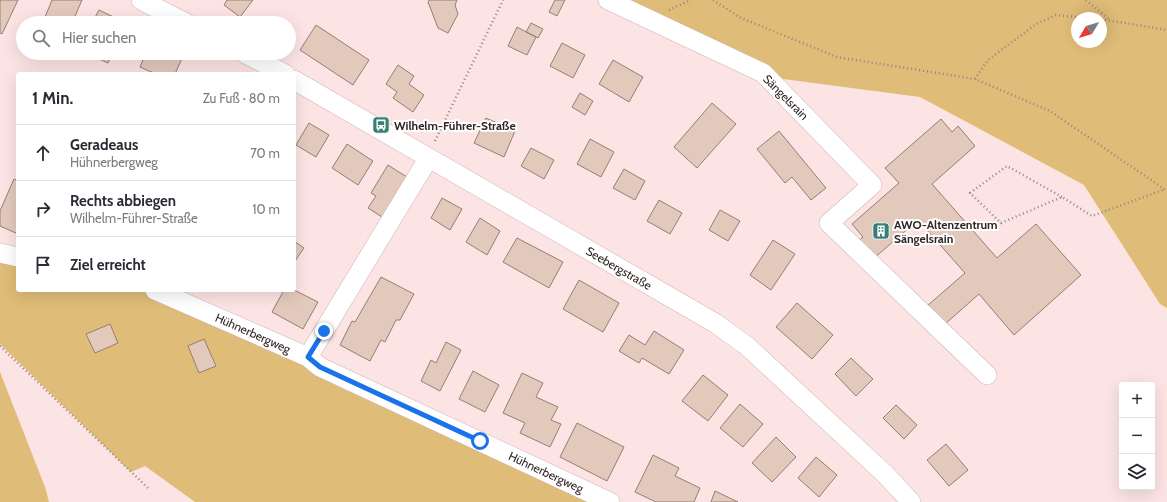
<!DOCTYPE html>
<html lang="de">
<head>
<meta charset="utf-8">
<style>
	:root { --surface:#fff; --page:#f2f2f3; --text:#2b2b33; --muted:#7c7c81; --line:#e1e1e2 }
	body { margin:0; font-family:Cabin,sans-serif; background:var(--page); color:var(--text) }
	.controls { position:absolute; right:12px; bottom:12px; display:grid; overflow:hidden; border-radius:4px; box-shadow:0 4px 16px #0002 }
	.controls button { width:36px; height:36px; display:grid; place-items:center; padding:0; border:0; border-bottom:1px solid var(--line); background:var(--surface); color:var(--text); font:20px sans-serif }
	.compass { position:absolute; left:1071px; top:12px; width:36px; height:36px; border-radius:50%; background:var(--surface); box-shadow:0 4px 16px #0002; rotate:232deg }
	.stop { position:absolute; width:12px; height:12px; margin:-9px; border:3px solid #1a73e8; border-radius:50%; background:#fff }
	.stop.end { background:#1a73e8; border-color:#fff; box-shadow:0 1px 4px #0008 }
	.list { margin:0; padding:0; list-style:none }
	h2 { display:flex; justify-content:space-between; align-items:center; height:52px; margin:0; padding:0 16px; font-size:17px }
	h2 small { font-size:13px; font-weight:400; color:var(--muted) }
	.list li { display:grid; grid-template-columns:26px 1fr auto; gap:12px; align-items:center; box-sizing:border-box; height:56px; padding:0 16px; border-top:1px solid var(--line) }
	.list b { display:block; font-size:15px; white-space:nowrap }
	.list p { margin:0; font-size:13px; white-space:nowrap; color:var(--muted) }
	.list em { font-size:13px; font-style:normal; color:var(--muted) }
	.icon { flex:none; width:22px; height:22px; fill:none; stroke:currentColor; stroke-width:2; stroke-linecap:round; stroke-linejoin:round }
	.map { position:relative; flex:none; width:1167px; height:502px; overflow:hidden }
	.search { position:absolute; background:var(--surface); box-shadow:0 4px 16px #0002; left:16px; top:16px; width:280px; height:44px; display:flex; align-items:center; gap:10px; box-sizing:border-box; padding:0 14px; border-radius:22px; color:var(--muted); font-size:15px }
	.panel { position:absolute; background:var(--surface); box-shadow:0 4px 16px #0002; left:16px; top:72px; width:280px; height:220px; border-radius:4px }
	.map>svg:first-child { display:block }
	.green { fill:#dfbc77; fill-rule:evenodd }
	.building { fill:#e2c9bc; stroke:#947e72 }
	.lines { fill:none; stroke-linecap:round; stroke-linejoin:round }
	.minor-casing { stroke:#d0b3b4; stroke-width:20 }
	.path { stroke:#958484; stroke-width:2.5; stroke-dasharray:1 3; stroke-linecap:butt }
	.minor { stroke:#fff; stroke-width:19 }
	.route { stroke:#1a73e8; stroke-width:5 }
	.labels { text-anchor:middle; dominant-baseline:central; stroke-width:4; stroke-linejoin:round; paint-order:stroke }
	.street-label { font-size:12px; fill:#312626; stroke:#fff }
	.poi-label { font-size:12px; font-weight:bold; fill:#312626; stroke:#fff; text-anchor:start }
</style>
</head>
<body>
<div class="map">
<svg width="1167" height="502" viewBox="0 0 1167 502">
	<rect width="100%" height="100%" fill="#fce4e4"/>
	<!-- green -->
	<path class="green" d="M627,0H1167V308L1160,304L1084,185L920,97L783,79ZM1077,18H1101V42H1077Z
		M0,258L18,262V290H137L161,296L304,362L337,386L596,502H195L145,466L131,472L0,344Z
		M0,372L45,487L49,502H0Z"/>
	<!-- building -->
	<path class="building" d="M0,0H18L2,34L0,33Z
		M52,0H82L72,23H58L45,17Z
		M227,0H253L240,17L224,5Z
		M429,0H457L455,5L458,14L448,33L438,28L428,2Z
		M555,0H565L557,16L549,12Z
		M99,10L126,23H92Z
		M531,23L543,29L538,38L526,32Z
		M316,25L369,60L353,85L300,50Z
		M517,27L536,37L527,55L508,46Z
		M562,43L585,55L573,78L550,66Z
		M86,53H113L108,63Z
		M146,53H182L184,54L175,74H156L140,67Z
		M613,60L643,77L629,102L599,84Z
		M398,65L414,76L409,84L424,95L413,112L393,98L397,92L386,84Z
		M580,93L593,101L585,115L572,107Z
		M712,103L736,124L697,168L674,147Z
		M486,118L515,131L504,157L474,143Z
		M941,119L952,132L958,126L975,146L932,184L997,258L1036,224L1081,275L1014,335L979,294L944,325L927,306L965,273L918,220L872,260L856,243L863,237L852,224L899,183L885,168Z
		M309,123L329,135L316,157L296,145Z
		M779,131L826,188L811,200L792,177L785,183L757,149Z
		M590,139L614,152L601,177L577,164Z
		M347,144L373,161L358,185L332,168Z
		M531,148L554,160L544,179L521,166Z
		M388,165L410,179L385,219L368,208L376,196L371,193Z
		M624,169L645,181L635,200L613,188Z
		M14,179L18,181V234L0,226V211Z
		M442,198L462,209L450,230L431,218Z
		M659,200L682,213L670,234L647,221Z
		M720,210L740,221L728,241L709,230Z
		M480,218L500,231L487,255L466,242Z
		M517,238L563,262L549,288L503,262Z
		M773,240L795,254L771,290L750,275Z
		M294,241L304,248L295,261L294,260Z
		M381,277L414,294L400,320H396L385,342L381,340L370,361L340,345L352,321L355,322Z
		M579,280L619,303L603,332L563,309Z
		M284,290H294L318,302L303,329L272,312Z
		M797,303L833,335L812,359L776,327Z
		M110,324L118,343L95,353L86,334Z
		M654,331L684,350L669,374L642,358L639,363L619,351L629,335L645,345Z
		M204,339L216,366L199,373L188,346Z
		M446,342L461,350L440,391L421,381L431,360L436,363Z
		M851,358L873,379L856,396L835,374Z
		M473,371L499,385L485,412L459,399Z
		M522,373L543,383L536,397L558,407L551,420L561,424L550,447L520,433L525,423L503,413Z
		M703,375L728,395L708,421L682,401Z
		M740,404L763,424L743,447L720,428Z
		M896,405L917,425L904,439L883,418Z
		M577,423L624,447L607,481L560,457Z
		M776,437L796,457L772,482L752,463Z
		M946,444L968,470L949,486L927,460Z
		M653,455L679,468L675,476L700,488L694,502H656L635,492Z
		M816,457L837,475L819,497L798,478Z
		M715,491L738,502H711Z"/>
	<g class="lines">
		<defs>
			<path id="minor" d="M141,0L186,23
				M608,0L763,73L872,185L829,223L987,375
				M244,53L285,74
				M294,80L715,323L747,346L885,474L911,502
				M0,253L18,257
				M155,290L308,357L320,367L610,502
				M308,357L428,159"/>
		</defs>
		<!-- minor casing -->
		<use href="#minor" class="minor-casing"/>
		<!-- path -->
		<path class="path" d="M713,0L741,18L837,57L975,79L1050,111L1167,191
			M1086,0L1110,20
			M669,10L691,0
			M1101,19L1167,30
			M975,79L988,60L1036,24L1056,15L1087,18
			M435,141L503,0
			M1062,197L1007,166L970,193L1001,223L1062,197L1092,216L1163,190
			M0,346L149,489"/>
		<!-- minor -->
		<use href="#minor" class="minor"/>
	</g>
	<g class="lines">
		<!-- route -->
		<path class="route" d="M324,331L308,357L320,367L480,441"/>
	</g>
	<!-- icons -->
	<defs>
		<symbol id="bus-square" viewBox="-11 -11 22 22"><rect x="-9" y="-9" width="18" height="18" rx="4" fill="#387e76" stroke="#fff"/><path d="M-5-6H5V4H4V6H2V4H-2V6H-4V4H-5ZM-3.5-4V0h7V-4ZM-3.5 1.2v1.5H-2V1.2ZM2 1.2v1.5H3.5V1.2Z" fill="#fff"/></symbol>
		<symbol id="building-square" viewBox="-11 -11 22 22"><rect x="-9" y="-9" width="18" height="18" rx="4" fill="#387e76" stroke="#fff"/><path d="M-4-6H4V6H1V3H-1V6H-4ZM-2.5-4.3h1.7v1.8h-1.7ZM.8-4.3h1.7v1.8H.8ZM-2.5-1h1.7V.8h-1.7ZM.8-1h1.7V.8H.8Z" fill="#fff"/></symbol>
	</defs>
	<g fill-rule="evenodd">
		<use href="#bus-square" x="371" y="115" width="20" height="20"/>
		<use href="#building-square" x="871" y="221" width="20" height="20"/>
	</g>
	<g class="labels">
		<!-- street labels -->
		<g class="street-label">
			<text transform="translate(786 97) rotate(45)">Sängelsrain</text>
			<text transform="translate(619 268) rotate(30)">Seebergstraße</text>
			<text transform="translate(253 333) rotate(24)">Hühnerbergweg</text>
			<text transform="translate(546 472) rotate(25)">Hühnerbergweg</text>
		</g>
		<!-- poi labels -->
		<g class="poi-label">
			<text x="394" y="125">Wilhelm-Führer-Straße</text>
			<text x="894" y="224">AWO-Altenzentrum<tspan x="894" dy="14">Sängelsrain</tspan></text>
		</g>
	</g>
</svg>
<div class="controls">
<button>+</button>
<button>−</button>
<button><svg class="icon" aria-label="layers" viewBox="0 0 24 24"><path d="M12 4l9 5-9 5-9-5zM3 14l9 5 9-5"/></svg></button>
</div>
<svg class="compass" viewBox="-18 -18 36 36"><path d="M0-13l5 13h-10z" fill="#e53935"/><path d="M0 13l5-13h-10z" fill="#7c7c81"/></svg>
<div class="stop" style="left:480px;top:441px"></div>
<div class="stop end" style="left:324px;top:331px"></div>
<div class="search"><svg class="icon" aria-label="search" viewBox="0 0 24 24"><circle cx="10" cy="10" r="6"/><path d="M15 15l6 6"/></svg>Hier suchen</div>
<section class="panel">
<h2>1 Min.<small>Zu Fuß · 80 m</small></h2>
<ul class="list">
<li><svg class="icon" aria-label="ahead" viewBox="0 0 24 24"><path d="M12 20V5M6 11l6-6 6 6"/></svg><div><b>Geradeaus</b><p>Hühnerbergweg</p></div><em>70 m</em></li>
<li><svg class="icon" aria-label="right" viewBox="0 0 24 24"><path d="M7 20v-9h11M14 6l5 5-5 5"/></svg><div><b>Rechts abbiegen</b><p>Wilhelm-Führer-Straße</p></div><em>10 m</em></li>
<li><svg class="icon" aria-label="arrive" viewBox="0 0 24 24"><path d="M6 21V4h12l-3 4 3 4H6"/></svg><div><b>Ziel erreicht</b></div></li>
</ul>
</section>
</div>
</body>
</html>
